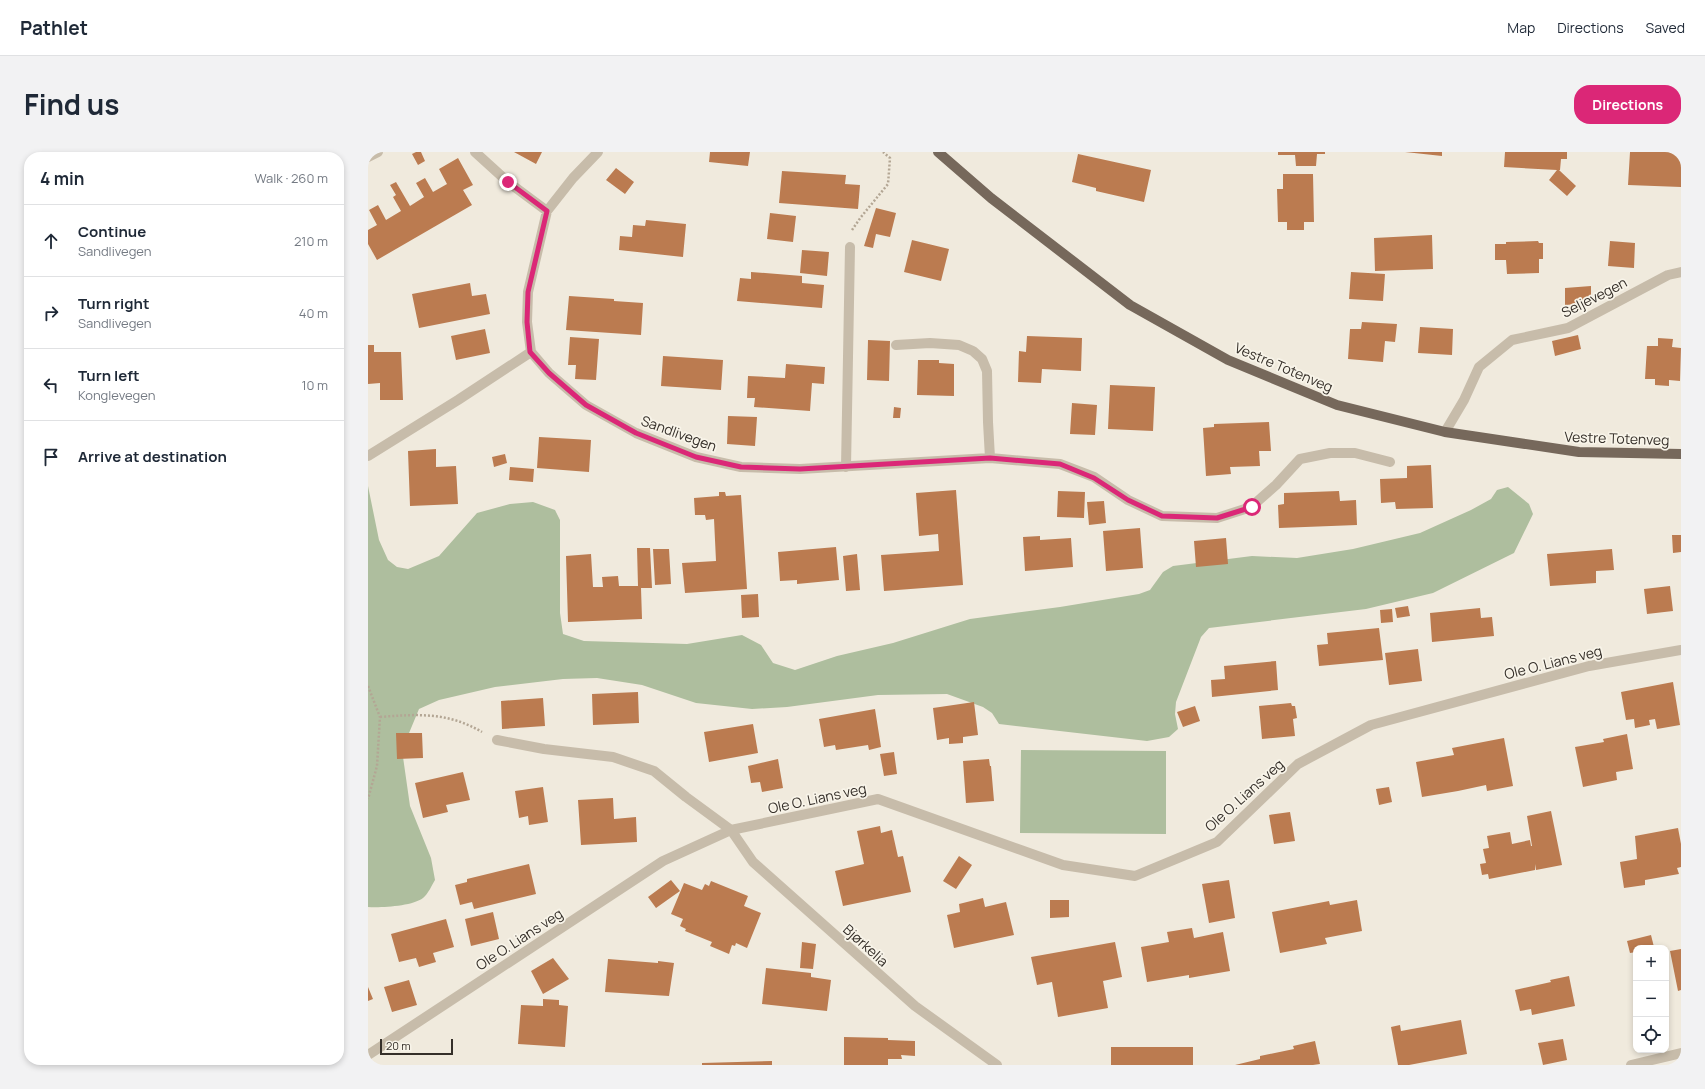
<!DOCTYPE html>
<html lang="en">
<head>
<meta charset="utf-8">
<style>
	:root { --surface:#fff; --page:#f2f2f3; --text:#1f2937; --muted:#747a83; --line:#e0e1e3; --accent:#db2777 }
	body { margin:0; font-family:Manrope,sans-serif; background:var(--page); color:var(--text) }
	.controls { position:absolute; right:12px; bottom:12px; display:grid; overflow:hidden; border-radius:8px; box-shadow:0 2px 6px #0003 }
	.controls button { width:36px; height:36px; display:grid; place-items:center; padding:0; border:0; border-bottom:1px solid var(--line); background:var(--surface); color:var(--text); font:20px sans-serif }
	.scale { position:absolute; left:12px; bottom:10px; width:73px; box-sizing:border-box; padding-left:4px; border:2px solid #352f29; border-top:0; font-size:11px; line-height:14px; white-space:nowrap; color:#352f29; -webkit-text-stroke:3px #f8f4e9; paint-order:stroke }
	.stop { position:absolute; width:12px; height:12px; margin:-9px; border:3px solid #db2777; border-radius:50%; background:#fff }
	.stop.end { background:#db2777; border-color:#fff; box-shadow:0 1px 4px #0008 }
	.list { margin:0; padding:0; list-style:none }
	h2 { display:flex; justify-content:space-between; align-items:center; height:52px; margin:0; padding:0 16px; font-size:17px }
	h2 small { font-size:13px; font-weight:400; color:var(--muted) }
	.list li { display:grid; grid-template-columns:26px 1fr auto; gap:12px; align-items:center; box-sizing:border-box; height:72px; padding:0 16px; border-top:1px solid var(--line) }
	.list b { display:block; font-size:15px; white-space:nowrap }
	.list p { margin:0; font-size:13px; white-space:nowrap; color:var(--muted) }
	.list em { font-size:13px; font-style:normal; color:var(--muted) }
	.icon { flex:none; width:22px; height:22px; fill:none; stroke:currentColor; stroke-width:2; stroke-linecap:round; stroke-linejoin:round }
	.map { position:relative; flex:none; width:1313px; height:913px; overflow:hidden; border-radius:16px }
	header { display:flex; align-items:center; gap:24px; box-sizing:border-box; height:56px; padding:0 20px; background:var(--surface); border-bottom:1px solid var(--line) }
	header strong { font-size:19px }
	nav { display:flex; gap:22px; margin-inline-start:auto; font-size:14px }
	.intro { display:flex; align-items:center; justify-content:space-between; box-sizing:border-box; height:96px; padding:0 24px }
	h1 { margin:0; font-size:28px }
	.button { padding:10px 18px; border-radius:16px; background:var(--accent); color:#fff; font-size:14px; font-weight:700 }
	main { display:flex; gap:24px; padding:0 24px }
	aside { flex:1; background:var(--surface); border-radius:16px; box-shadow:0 2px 6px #0003 }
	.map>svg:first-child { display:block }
	.green { fill:#aebe9e }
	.building { fill:#bb7b50 }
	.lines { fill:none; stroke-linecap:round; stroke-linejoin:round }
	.path { stroke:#b3a694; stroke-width:2.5; stroke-dasharray:2 2; stroke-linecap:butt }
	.minor { stroke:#c7bcaa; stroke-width:10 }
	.major { stroke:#76685b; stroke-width:10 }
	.route { stroke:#db2777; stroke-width:5 }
	.labels { text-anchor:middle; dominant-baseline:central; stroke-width:3.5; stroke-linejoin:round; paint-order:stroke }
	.street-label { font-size:14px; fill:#352f29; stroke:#f8f4e9 }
</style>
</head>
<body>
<header>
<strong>Pathlet</strong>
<nav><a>Map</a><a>Directions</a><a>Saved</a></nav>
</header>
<div class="intro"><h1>Find us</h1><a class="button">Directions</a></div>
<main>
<aside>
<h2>4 min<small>Walk · 260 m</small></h2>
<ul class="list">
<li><svg class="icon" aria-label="ahead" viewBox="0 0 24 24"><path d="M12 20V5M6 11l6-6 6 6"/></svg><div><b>Continue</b><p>Sandlivegen</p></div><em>210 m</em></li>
<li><svg class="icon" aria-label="right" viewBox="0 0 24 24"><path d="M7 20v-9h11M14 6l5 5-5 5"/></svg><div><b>Turn right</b><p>Sandlivegen</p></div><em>40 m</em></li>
<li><svg class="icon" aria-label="left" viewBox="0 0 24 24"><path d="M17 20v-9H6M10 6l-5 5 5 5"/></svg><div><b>Turn left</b><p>Konglevegen</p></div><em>10 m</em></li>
<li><svg class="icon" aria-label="arrive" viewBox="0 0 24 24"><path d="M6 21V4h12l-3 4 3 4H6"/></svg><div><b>Arrive at destination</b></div></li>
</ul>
</aside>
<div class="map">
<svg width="1313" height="913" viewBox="0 0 1313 913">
	<rect width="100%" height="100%" fill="#f0eadd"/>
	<!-- green -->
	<path class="green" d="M0,334L11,388L20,408L29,415L40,417L71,404L109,361L142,352L165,350L187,358L192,368V461L195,482L216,489L319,492L374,483L393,493L405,511L427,518L469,504L525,491L602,467L692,455L771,442L782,438L795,420L805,414L884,404L929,406L985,397L1052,381L1103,358L1123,347L1129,338L1140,335L1161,352L1165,362L1146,401L1065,441L998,457L841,476L833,485L808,550L807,562L810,577L801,585L779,589L631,572L624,561L615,555L579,542L510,543L419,555L384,557L328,551L274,533L229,526L195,527L127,535L71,548L51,557L34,598L42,654L63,706L67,728C64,733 60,742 55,746C45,754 13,756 0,755Z
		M653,598L798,599V682L652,681Z"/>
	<!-- building -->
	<path class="building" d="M48,0H53L57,9L50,13L44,2Z
		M146,0H174L168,12Z
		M342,0H382L380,14L341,10Z
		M910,0H957V2H949L948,14H928L927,3H910Z
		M1037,0H1074V4Z
		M1137,0H1199V7H1193L1192,18H1191L1208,34L1199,44L1181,28L1189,18L1136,15Z
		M1262,0H1313V35L1260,33Z
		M710,2L783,18L776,50L728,39V36L704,30Z
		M90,6L105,33L95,38L104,53L9,108L0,92V78L9,73L1,58L10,53L18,68L33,59L25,45L28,43L22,33L28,30L42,54L56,45L48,31L57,26L65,40L79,32L71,17Z
		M248,16L266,30L257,42L238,28Z
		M414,19L478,23L477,32L492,33L490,57L411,51Z
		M915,22H945L946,70H936V78H919V70H910L909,37H915Z
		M508,56L528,61L522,85L508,82L505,96L496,94Z
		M402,61L428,64L425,90L399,87Z
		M278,68L318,72L315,105L251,98L252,84L264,85L265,73L277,74Z
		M1064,83L1065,117L1007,119L1006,86Z
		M544,88L581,97L573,129L536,120Z
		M1170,89L1171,91H1175V107H1171V121L1139,122L1138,108H1127V92H1138V90Z
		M1242,89L1267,91L1266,116L1240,114Z
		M434,98L461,100L459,124L432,121Z
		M383,120L434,124V131L456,133L454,156L369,149L372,126L383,127Z
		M983,120L1017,122L1015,149L981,147Z
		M102,131L104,144L118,142L122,162L51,176L44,142Z
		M1223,134V151L1197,153V136Z
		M201,144L246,147V149L275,151L273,183L198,178Z
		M994,170L1029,172L1027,190L1017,189L1015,210L980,207L982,177H993Z
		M1052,175L1085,177L1084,203L1050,201Z
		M117,177L122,201L88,208L83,184Z
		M1210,183L1213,197L1187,204L1184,189Z
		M659,184L714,186L713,219L674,217L673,231L650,230L651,199L658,200Z
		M202,185L231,187L228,228L207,227L208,213H200Z
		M1290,186L1305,187L1304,195L1313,196L1312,229L1301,228V234L1287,233V227H1277L1279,194H1290Z
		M500,188L522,189L521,229L499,228Z
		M0,193H6V200H33L35,248H12V231L0,232Z
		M295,204L355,208L353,238L293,234Z
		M550,208H571V211L586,212V244L549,243Z
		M418,212L457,215L456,232L444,231L442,259L386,255L387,246H379L380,224L417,226Z
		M742,233L787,235L785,279L740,277Z
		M704,251L729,253L727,283L702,282Z
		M526,255L533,256L532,266H525Z
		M360,264L389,265L387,294L359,292Z
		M901,270L903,299H891L892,314L862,315L863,322L838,324L835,276L846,275V272Z
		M171,285L223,288L221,320L169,316Z
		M68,297V315L88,314L90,352L42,354L40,299Z
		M137,302L139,311L126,315L124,305Z
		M1063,313L1065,356L1028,357L1027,350L1013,351L1012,327L1039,326V314Z
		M142,315L166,317L165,330L141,328Z
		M588,338L595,433L516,439L513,403L571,399L570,382L551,384L548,341Z
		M690,339L717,340L716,366L689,365Z
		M971,339L972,349L988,348L989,373L911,376L910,353L916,352V341Z
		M351,340H357L358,344L373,343L379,437L317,441L314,411L348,409L346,367L338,368L337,363H327L326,346L351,344Z
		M736,349L738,371L721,373L719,350Z
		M772,376L775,416L738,419L735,379Z
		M1304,383H1313V400L1305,401Z
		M672,384V388L703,386L705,415L657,419L655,385Z
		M858,386L860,412L828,415L826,389Z
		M468,395L471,428L429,432V428L412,429L410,400Z
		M269,396H282L284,436H273L274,467L200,470L198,404L223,402L225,435H235L234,425L250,424L251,434H270Z
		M285,397H301L303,432L287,433Z
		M1244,397L1246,418L1228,419V431L1182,434L1179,402Z
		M489,402L492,438L478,439L475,404Z
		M1302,434L1305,459L1279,462L1276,437Z
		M390,442L391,465L374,466L373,443Z
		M1040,454L1042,464L1029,466L1027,456Z
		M1112,456L1113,466L1124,465L1126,484L1064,490L1062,461Z
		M1024,457L1025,470L1013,471L1012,458Z
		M1011,476L1015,508L951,514L949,493L960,492L959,481Z
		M1050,497L1054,529L1021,533L1017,501Z
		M908,509L910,538L844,545L843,528L857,527L856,514Z
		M1305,530L1312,573L1289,577L1287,567L1281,568L1282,573L1267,576L1266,567L1258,568L1253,540Z
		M270,540L271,571L225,573L224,542Z
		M175,546L177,574L134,577L133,549Z
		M606,550L610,583L595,585V591L581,592V586L569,588L565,556Z
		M923,551L924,554H927L929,566L925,567L927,584L894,587L891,554Z
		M827,554L832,569L815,575L809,560Z
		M507,557L513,595L501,598L500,593L468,598L467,593L456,595L451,567Z
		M385,572L390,601L341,610L336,580Z
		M28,581H54L55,606L29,607Z
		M1259,582L1265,617L1248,620L1249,628L1215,635L1207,595L1236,590L1235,587Z
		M1136,586L1145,634L1119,639L1118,633L1090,639L1054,645L1048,610L1086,603L1084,596Z
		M526,600L529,622L516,624L512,602Z
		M410,607L415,636L394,640L392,630L383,631L380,614Z
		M621,607L622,614H623L626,649L598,651L595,609Z
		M95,620L102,648L78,653L80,660L55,666L47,631Z
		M175,635L180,670L161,673L160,664L151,666L147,639Z
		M1021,635L1024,650L1011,653L1008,637Z
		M245,646L246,667L268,665L269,690L213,693L210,648Z
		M1183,659L1194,713L1168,718L1167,712V718L1121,727L1120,722L1114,723L1112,712L1118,711L1115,697L1121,696L1119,684L1142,680L1144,692L1162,688L1163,694H1164L1159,664Z
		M922,660L927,689L906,692L901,663Z
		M512,674L513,681L524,678L530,705L535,704L543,740L475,754L467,719L496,712L489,679Z
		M1310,676L1313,692V715L1309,716L1311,722L1277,728V733L1256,736L1252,710L1269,707L1267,684Z
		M591,704L604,713L588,737L575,729Z
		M161,712L168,742L106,757L104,750L92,753L87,733L99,730V727Z
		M303,728L312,739L288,756L280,745Z
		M861,728L867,766L841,771L834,732Z
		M343,729L380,744L376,754L393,761L379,796L368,791L367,794L364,793L361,802L342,794L344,790L317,779L318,777L312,774L315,767L303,762L316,731L334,738L337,732L341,734Z
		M615,746L617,755L638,750L646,783L586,796L579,763L592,760L591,752Z
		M682,748H701V765L682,766Z
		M989,748L994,779L957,786L959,792L912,801L904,760L961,749L962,753Z
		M125,760L131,787L103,794L97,767Z
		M78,767L86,795L65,801L68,810L51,815L48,806L31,810L23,782Z
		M824,776L826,786L855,780L862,819L821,826V823L779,830L773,795L801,790L799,780Z
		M1283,783L1286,795L1268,796V800L1262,801L1259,789Z
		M434,790L448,792L445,817L432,816Z
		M747,790L754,825L735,829L740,856L690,865L684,830L669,833L663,805Z
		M1313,797V838L1310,839L1302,799Z
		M185,806L201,827L175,842L163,819Z
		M240,807L290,811V809L306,811L301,844L237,840Z
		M398,816L443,821V825L463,828L459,859L394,852Z
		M1201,824L1207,854L1164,863L1163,857L1152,859L1147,838L1183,830L1182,828Z
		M41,828L49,853L24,860L16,835Z
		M0,835L5,847L0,849Z
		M175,847L191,848V853L200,854L197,895L150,892L153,853L175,854Z
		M1093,868L1099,902L1041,913H1030L1023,875L1032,873L1033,879Z
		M476,885L520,886V888L547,889V904L533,903L534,907H520V913H476Z
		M1195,887L1199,908L1175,913L1170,891Z
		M947,889L952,912L945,913H867L892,907V904L926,897L925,894Z
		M743,895H825V913H743Z
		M404,909V913H334V911Z"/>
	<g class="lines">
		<!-- path -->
		<path class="path" d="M484,78L493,65L520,32L522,6L515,0
			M0,534L12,565L9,614L0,647
			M12,565C50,562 80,560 114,580"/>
		<!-- minor -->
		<path class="minor" d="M107,0L140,30L179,59
			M0,5L10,0
			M528,193L562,191L591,193L605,199L614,207L619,219L620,270L622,306
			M163,200L181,221L218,253L268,281L328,305L373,315L432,317L622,306L692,312L726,325L760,348L794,364L849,366L883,355L908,333L932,307L962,301H987L1022,310
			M1077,280L1096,248L1111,215L1144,188L1200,176L1300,123L1313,120
			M0,304L90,248L163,200L159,170L160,140L179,59L205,26L230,0
			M478,315L482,95
			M129,588L176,597L245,605L286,619L318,645L363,678L385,710L547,854L629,913
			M0,903L295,709L363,678L510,647L695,713L767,724L849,690L930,612L1003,573L1221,514L1313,498
			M1263,913L1313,901"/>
		<!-- major -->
		<path class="major" d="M570,0L623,46L762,153L860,208L969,253L1077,280L1211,300L1313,302"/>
	</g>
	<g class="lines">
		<!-- route -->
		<path class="route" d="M140,30L179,59L160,140L159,170L162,200L181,221L218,253L268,281L328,305L373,315L432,317L622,306L692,312L726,326L760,348L794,364L849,366L884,355"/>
	</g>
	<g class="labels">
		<!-- street labels -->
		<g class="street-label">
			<text transform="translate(1226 145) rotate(-27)">Seljevegen</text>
			<text transform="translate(916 215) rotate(23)">Vestre Totenveg</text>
			<text transform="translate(311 281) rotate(20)">Sandlivegen</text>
			<text transform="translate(1249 286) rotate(2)">Vestre Totenveg</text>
			<text transform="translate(1185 510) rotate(-14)">Ole O. Lians veg</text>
			<text transform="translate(876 643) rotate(-42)">Ole O. Lians veg</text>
			<text transform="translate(449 646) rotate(-12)">Ole O. Lians veg</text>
			<text transform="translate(151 787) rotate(-33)">Ole O. Lians veg</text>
			<text transform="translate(498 793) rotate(42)">Bjørkelia</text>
		</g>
	</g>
</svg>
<div class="controls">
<button>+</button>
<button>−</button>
<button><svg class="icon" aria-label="locate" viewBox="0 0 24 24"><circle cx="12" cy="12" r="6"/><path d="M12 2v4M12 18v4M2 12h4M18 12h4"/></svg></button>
</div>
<div class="scale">20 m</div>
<div class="stop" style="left:884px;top:355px"></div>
<div class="stop end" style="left:140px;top:30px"></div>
</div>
</main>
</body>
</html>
